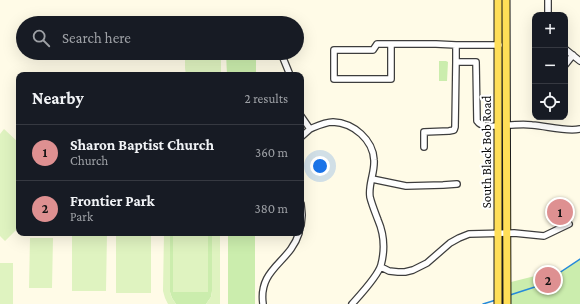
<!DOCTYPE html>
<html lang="en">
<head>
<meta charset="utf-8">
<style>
	:root { --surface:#171b24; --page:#20242c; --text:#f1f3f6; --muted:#9ea1a6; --line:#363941; --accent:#de9091 }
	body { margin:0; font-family:"Crimson Pro",serif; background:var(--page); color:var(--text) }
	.controls { position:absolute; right:12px; top:12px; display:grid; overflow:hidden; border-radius:8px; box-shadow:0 4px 16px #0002 }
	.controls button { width:36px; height:36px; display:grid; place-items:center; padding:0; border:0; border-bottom:1px solid var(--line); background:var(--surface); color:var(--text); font:20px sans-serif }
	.you { position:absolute; left:320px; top:166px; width:14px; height:14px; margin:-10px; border:3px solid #fff; border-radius:50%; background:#1a73e8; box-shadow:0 0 0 6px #1a73e833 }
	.badge { display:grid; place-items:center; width:26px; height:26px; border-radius:50%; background:var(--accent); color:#111; font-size:13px; font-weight:700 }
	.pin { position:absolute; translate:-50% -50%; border:2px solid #fff; box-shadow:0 1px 4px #0006 }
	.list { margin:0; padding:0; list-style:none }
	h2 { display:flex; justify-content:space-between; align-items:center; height:52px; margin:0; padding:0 16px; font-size:17px }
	h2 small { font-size:13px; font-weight:400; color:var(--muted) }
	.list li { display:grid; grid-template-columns:26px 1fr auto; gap:12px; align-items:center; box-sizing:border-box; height:56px; padding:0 16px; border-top:1px solid var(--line) }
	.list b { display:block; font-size:15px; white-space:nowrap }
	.list p { margin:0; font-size:13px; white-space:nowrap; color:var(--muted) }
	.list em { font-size:13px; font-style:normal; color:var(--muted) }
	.icon { flex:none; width:22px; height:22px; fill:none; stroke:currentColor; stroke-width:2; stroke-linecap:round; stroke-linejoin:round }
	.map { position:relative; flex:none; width:580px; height:304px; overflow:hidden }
	.search { position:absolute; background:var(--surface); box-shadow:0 4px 16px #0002; left:16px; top:16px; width:288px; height:44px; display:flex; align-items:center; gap:10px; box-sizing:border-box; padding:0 14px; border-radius:22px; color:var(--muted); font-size:15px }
	.panel { position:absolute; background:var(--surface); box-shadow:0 4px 16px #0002; left:16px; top:72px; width:288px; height:164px; border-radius:8px }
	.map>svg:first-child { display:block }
	.green { fill:#cbedad }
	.pitch { fill:#dff3c0 }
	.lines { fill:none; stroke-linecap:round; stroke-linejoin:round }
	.stream { stroke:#258ada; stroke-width:1.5 }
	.minor-casing { stroke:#3d3d3d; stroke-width:8 }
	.major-casing { stroke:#1b1b1b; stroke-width:9 }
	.minor { stroke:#fff; stroke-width:5.5 }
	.major { stroke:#ffde57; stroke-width:7 }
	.labels { text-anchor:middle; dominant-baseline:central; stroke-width:4; stroke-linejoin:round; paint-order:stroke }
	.street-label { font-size:13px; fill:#0a0a0a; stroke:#fff }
</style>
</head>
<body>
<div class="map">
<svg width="580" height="304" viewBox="0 0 580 304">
	<rect width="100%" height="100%" fill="#fffbe7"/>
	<!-- green -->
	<path class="green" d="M226,53H256V75H227Z
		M439,61H446L448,62L447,81H439Z
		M170,233H212V291L211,297L206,304H176L172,298L170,292Z
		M228,233H255V304H228Z
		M580,259V304H510L511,282L535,276L549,269L550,279Z"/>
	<!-- pitch -->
	<path class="pitch" d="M217,55L221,59V75H186L185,68V56Z
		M4,129L19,143V227L5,241L0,236V134Z
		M72,233H107L106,291H72Z
		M116,233H151V293H116Z
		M164,233H170V292L172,298L176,304H168L165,298L163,291Z
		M173,233H208V292H173Z
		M212,233H220V304H206L211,297L212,291Z
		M30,238H53L52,288H29Z
		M0,263H13V304H0Z"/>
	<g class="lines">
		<!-- stream -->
		<path class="stream" d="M510,295L541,285L580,259
			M483,304L496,300"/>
		<defs>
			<path id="minor" d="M548,0V15
				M391,44V79H334V50H373L377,44H436L456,45H499
				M565,49L580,61
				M281,53L290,75
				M456,62V45
				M565,65L573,55
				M301,116L310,129L301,137
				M507,125C515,125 524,124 532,125C547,126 566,132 580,129
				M310,129C317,126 325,122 333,122C354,123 373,140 374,160C375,173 368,184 370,197C372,205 375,212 378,220C384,234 385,250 381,265C378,276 360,295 352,304
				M424,147V132L449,131L454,130L455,127L456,62H476L477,121C482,128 491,126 498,126
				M372,179L406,186L443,185L457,184
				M301,204L302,215L301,225
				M381,267L389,271L398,272H405L413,270L427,263L450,243L459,238L469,234L514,233L544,236L569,224
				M263,304C258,268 290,263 299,233"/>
			<path id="major" d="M506,0L507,304
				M498,304V0"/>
		</defs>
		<!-- minor casing -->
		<use href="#minor" class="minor-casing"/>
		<!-- major casing -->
		<use href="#major" class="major-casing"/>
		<!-- minor -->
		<use href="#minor" class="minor"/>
		<!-- major -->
		<use href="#major" class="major"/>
	</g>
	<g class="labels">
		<!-- street labels -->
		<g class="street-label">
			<text transform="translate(486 152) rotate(-90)">South Black Bob Road</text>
		</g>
	</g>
</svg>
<div class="controls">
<button>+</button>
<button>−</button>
<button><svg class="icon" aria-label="locate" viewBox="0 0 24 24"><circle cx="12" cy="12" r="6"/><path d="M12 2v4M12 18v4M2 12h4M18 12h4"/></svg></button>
</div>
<div class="you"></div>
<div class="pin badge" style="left:560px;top:212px">1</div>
<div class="pin badge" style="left:548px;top:280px">2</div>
<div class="search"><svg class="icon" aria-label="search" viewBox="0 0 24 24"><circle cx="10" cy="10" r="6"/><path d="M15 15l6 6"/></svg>Search here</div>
<section class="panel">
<h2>Nearby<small>2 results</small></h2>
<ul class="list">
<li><span class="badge">1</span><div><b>Sharon Baptist Church</b><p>Church</p></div><em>360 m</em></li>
<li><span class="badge">2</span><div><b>Frontier Park</b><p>Park</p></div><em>380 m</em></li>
</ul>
</section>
</div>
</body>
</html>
